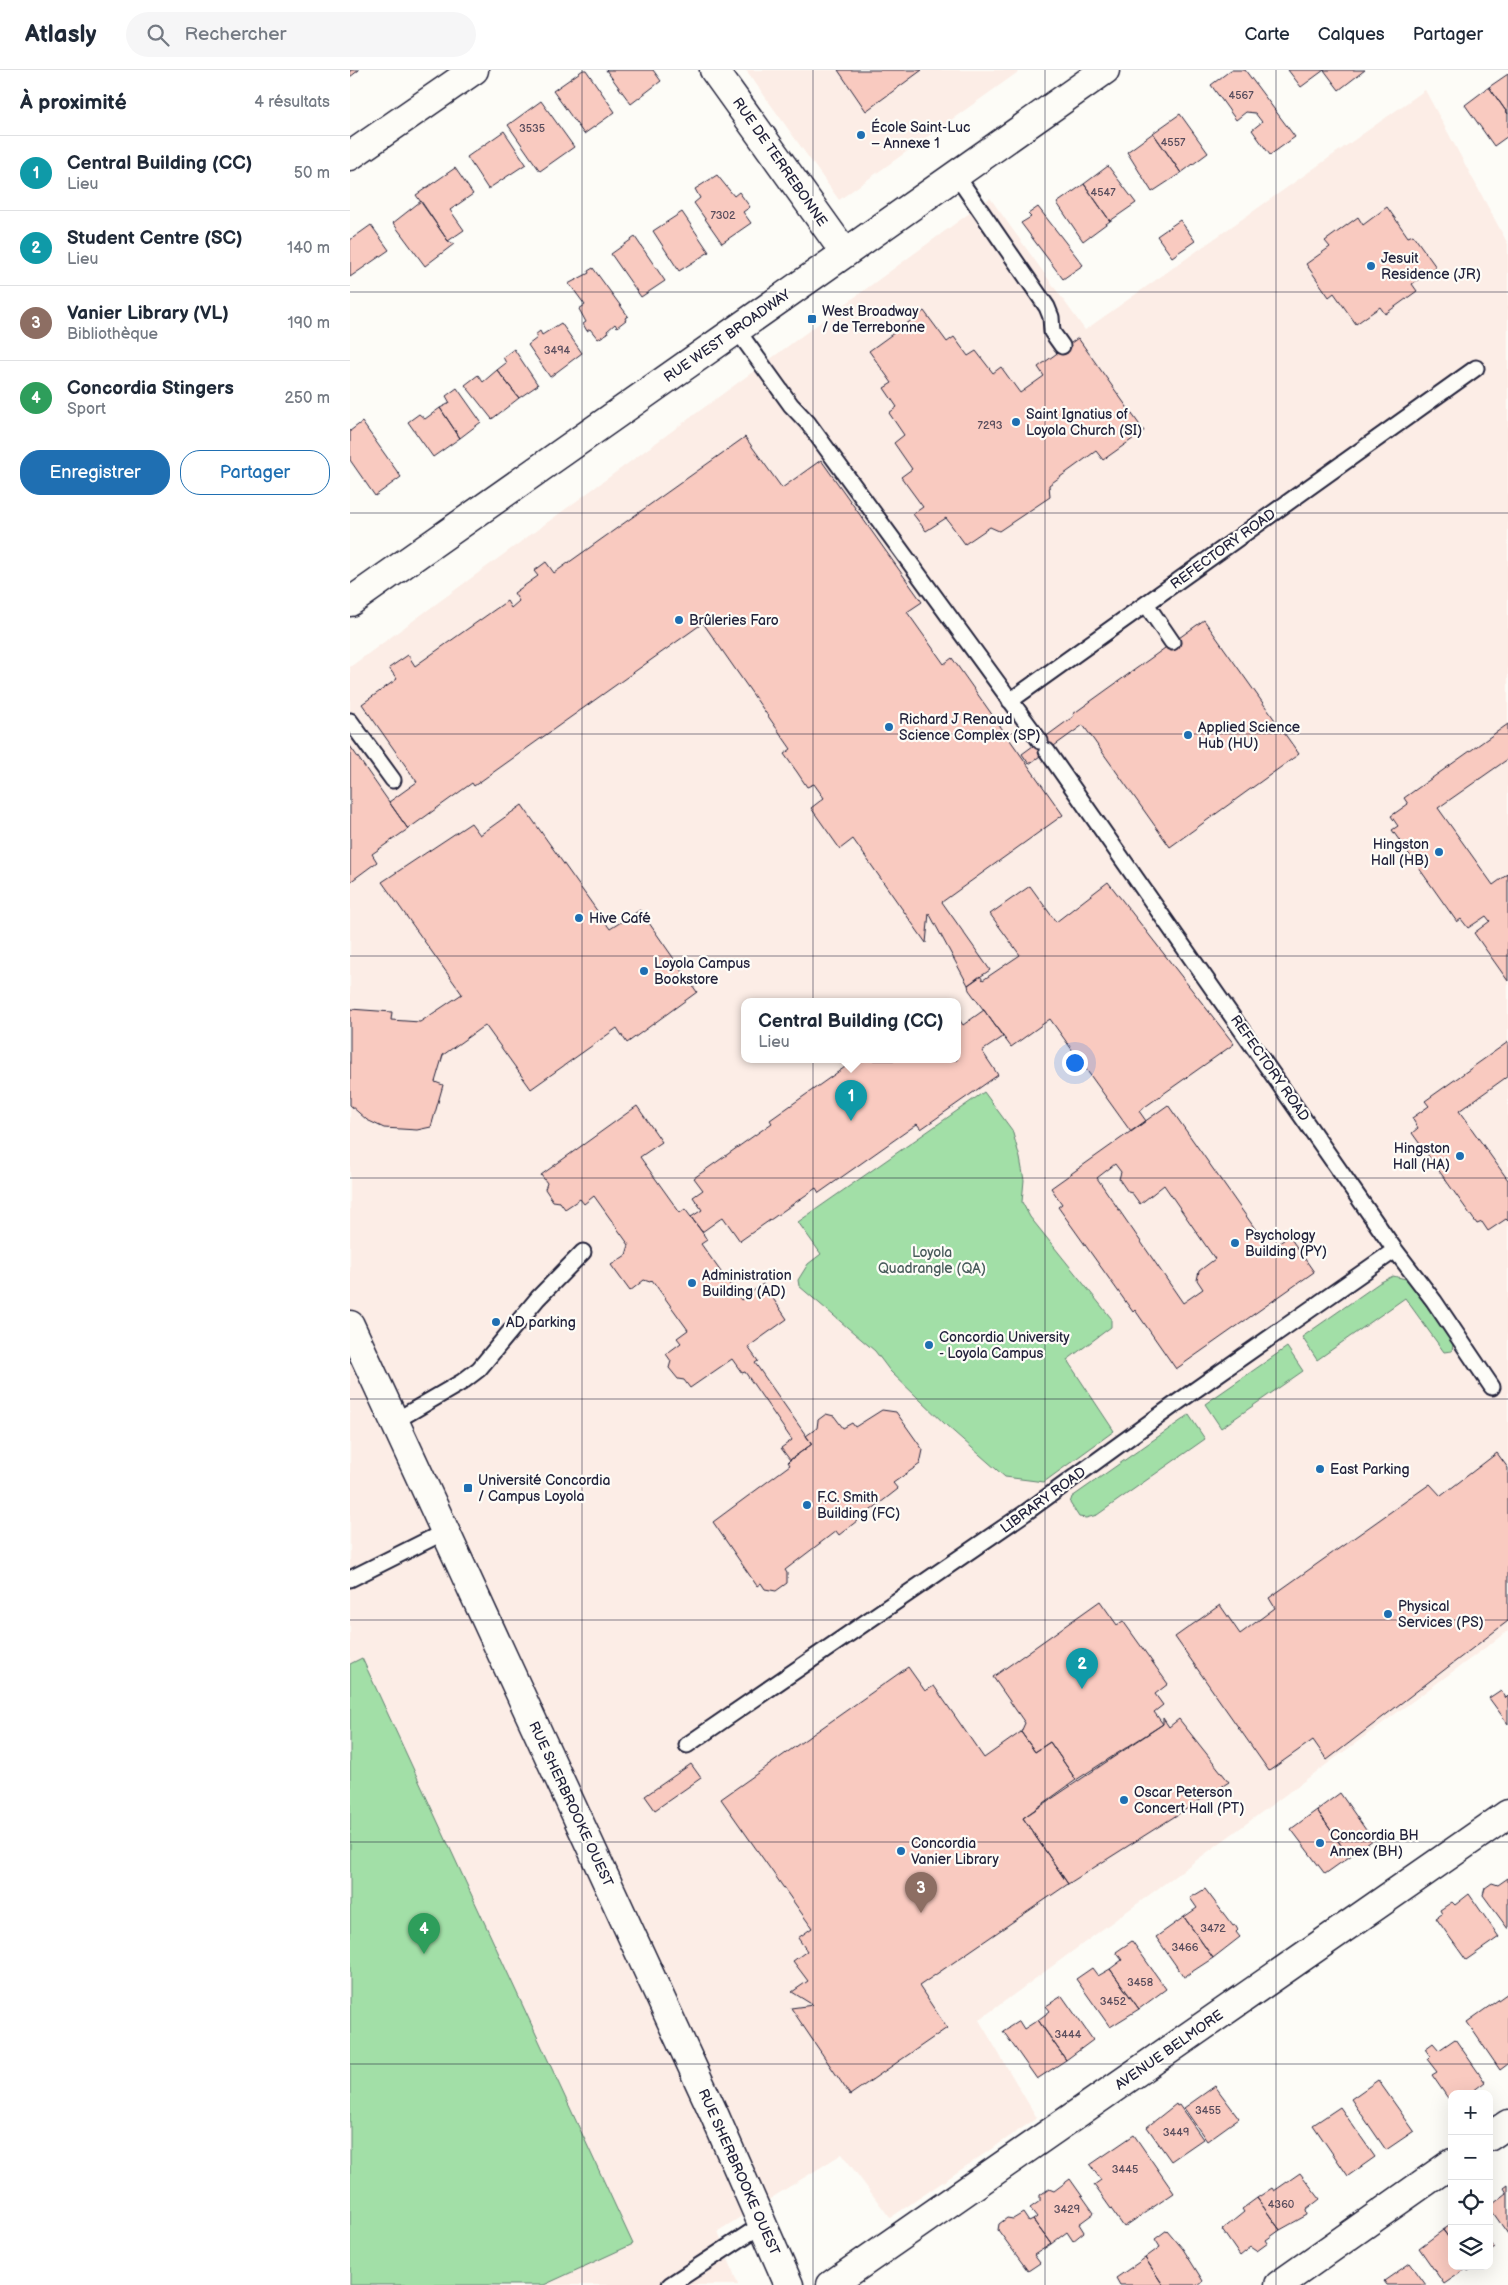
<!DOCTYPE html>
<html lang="fr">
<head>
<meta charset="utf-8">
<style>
	:root { --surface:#fff; --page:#f6f6f7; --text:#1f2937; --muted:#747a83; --line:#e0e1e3; --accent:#1f6fb2 }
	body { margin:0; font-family:"Balsamiq Sans",sans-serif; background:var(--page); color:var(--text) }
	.controls { position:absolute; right:15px; bottom:15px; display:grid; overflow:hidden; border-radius:10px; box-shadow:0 5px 20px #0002 }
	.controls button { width:45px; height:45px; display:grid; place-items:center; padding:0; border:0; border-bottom:1px solid var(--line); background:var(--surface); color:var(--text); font:25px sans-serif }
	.you { position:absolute; left:724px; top:992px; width:18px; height:18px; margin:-12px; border:4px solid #fff; border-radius:50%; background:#1a73e8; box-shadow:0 0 0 8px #1a73e833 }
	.badge { display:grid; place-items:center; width:32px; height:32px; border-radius:50%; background:var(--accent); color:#fff; font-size:16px; font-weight:700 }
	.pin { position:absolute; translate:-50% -41px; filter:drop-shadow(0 1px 2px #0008) }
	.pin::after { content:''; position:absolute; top:26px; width:18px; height:15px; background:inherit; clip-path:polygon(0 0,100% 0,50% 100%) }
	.popup { position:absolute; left:391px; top:928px; width:220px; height:65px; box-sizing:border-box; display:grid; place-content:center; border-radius:10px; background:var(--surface); filter:drop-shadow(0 1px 4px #0005); font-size:16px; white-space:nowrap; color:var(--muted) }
	.popup b { font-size:19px; color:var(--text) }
	.popup::after { content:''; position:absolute; left:50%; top:100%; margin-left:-10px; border:10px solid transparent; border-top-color:var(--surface) }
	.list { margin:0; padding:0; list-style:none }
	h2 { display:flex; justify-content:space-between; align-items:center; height:65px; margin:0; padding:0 20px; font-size:21px }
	h2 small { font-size:16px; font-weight:400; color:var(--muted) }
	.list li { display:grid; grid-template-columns:32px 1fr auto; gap:15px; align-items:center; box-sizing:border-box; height:75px; padding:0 20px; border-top:1px solid var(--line) }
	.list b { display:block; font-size:19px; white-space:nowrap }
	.list p { margin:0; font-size:16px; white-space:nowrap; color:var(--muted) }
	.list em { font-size:16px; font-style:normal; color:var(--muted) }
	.actions { display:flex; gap:10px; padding:15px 20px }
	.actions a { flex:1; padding:11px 0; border:1px solid var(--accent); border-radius:20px; text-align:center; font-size:18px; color:var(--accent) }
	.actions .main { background:var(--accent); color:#fff }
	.icon { flex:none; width:28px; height:28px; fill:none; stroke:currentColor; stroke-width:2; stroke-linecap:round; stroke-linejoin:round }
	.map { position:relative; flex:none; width:1158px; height:2215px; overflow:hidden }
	header { display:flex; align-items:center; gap:30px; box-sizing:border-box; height:70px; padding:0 25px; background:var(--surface); border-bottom:1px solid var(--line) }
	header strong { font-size:24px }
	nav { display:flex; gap:28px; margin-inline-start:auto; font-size:18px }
	.search { width:350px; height:45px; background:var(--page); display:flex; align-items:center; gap:12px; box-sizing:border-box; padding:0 18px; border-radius:28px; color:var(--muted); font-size:19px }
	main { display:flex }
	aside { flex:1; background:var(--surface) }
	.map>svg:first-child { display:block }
	.built { fill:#fcede6; fill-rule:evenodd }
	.green { fill:#a2dfa7; stroke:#628071 }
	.building { fill:#f9cac0; stroke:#22223b; fill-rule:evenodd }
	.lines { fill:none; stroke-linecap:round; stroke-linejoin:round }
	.lane-casing { stroke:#22223b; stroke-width:19 }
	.street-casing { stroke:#22223b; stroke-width:31 }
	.secondary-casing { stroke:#22223b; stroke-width:31 }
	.lane { stroke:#fdfcf7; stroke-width:15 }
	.street { stroke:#fdfcf7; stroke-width:28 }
	.secondary { stroke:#fdfcf7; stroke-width:28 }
	.grid { fill:none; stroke:#22223b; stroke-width:1; stroke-opacity:0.55 }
	.poi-dot { fill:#1f6fb2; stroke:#fdfcf7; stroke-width:2 }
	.labels { text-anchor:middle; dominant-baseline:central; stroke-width:4.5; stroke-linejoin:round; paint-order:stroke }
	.number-label { font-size:11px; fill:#584c5c }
	.poi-label { font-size:14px; fill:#22223b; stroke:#fdfcf7; text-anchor:start }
	.street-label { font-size:14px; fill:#22223b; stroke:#fdfcf7 }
	.park-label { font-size:14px; fill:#485b5b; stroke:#fdfcf7 }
</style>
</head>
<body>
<header>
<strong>Atlasly</strong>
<div class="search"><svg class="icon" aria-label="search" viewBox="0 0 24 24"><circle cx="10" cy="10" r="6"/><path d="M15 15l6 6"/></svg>Rechercher</div>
<nav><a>Carte</a><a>Calques</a><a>Partager</a></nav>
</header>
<main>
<aside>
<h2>À proximité<small>4 résultats</small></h2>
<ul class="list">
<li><span class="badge" style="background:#0f9aa8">1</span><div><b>Central Building (CC)</b><p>Lieu</p></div><em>50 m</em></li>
<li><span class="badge" style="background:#0f9aa8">2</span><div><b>Student Centre (SC)</b><p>Lieu</p></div><em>140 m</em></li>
<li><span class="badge" style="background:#8d6e63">3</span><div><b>Vanier Library (VL)</b><p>Bibliothèque</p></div><em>190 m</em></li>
<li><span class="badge" style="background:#2e9e5b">4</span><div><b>Concordia Stingers</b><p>Sport</p></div><em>250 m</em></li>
</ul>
<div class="actions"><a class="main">Enregistrer</a><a>Partager</a></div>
</aside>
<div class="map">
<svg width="1158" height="2215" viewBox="0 0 1158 2215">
	<rect width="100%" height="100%" fill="#fdfcf7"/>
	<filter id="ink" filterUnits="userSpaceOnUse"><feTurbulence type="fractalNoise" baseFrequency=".02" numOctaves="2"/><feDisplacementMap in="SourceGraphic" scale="10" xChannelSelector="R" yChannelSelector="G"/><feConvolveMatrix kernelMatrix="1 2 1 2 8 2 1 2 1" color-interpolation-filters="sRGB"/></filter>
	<g filter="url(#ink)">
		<!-- built -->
		<path class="built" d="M396,0H671L489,130Z
			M1075,20L1158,174V1561L629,1950L687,2048L540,2148L492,2084L368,2161L388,2215H0V597L640,128L735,260ZM395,932H607V990H395Z"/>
		<!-- green -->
		<path class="green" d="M634,1022L662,1060L670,1088L674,1110L672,1132L680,1147L761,1248V1257L717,1290L764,1361L694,1412L655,1407L596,1355L540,1301L525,1281L449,1216L448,1210L458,1194L471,1184L448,1152Z
			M1043,1206L1056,1209L1062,1215L1103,1274L1102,1281L1094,1282L1055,1228L967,1290L952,1267L1029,1213Z
			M937,1277L953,1301L871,1358L855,1334Z
			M839,1345L855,1369L747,1445L736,1448L729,1447L720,1433L722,1427Z
			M12,1588L283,2174L194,2215H0V1594Z"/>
		<!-- building -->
		<path class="building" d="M0,0H9L0,7Z
			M233,0H236L265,42L234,64L203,21Z
			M256,0H303L311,11L281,34Z
			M488,0H572L516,41Z
			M881,0H895L945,67L920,85L902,60L912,52L905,43L896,42L886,50L861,15Z
			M938,0H1015L989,20L974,0L951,17Z
			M1158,4V44L1139,17Z
			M1139,17L1158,44V66L1144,76L1115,35Z
			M191,31L224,77L190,101L158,55Z
			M830,44L858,83L831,103L803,63Z
			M154,61L176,94L138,119L117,87Z
			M803,63L831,103L802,122L777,82Z
			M758,96L786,133L760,151L734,114Z
			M105,98L123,124L100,140L114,160L98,171L66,125Z
			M367,105L384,126L389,122L400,137L393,142L401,153L372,173L344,133L350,128L345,119Z
			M734,114L760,151L733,171L707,133Z
			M71,131L98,171L104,174L75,196L43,153Z
			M688,137L733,195L713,209L671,153L681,147L678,144Z
			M1037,137L1058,167L1063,165L1086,197L1062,214L1067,221L1035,244L1030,237L1006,254L984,223L979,227L956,194L980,177L975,171L1008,147L1013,155Z
			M332,142L359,182L329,201L303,161Z
			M830,150L845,171L822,187L807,166Z
			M21,155L39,180L0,207V170Z
			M285,167L315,211L291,227L261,184Z
			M243,198L278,246L275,248L276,250L267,257L265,254L257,261L258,263L248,269L240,259L237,261L233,254L236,252L229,239L235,235L221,216L218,214L239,203L238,201Z
			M574,241L597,272L604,267L618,286L626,281L643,303L651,297L670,323L694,306L688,297L728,268L794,361L753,390L746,381L699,415L700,427L649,461L640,457L615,474L596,448L576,461L563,444L573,437L551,407L562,399L544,373L554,365L539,343L547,337L534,318L542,313L519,281Z
			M211,253L232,283L200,307L178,275L187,268L185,265L190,261L192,265Z
			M164,279L188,315L169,328L147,300L156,293L153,287Z
			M147,300L169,328L142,349L115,315L128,305L133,312Z
			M107,318L131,352L110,368L90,338L100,333L96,326Z
			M90,338L110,368L83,387L58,352L69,344L75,349Z
			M12,352L51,407L25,426L0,390V361Z
			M395,367L432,418L471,390L572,532L557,542L594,594L602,588L713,745L592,832L640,900L618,915L579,843L576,873L503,769L490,779L461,738L474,728L464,714L457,717L447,702L434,684L441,679L353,553L124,716L122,713L58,759L39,732L67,712L12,634L47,609L39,598L58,585L65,596L157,531L161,538L169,531L164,523L188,506L184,501L196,492L204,503Z
			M854,550L949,684L820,777L733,655L679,694L672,684L724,646L723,644Z
			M1158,654V689L1088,738L1143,815L1158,804V911L1124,863L1140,851L1136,846L1118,858L1111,849L1107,852L1042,760L1048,756L1041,746L1058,734L1054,728Z
			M0,676L58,759L22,784L27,792L0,812Z
			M172,735L260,859L290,840L347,922L277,973L267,958L181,1019L135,955L93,985L85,1012L93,1015L81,1057L67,1060L34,1058L17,1050L0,1035V939L42,942L41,950L70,952L112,924L32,812L121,753L130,765Z
			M758,812L884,974L789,1041L796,1051L781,1062L700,949L661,977L619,920L618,915L630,906L633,910L670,885L640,844L680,816L706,852Z
			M634,940L653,967L632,981L648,1005L571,1059L567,1054L469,1123L466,1118L390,1171L373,1147L352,1162L341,1147L352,1140L343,1127L353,1120L344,1108L422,1053L420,1050L505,990H607V946L613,955Z
			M1158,972V1006L1109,1041L1158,1110V1151L1156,1149L1138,1161L1132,1152L1127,1154L1062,1063L1068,1058L1062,1048L1079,1036L1075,1031Z
			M818,1035L920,1180L939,1166L964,1202L826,1299L785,1240L783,1242L708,1137L712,1134L701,1118ZM765,1094L771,1102L769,1109L778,1122L782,1123L790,1134L814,1115L865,1189L849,1201L847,1210L853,1219L833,1233L747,1108Z
			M287,1036L312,1072L290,1087L330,1143L335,1139L352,1162L357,1170L351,1174L391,1230L413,1214L437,1249L398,1277L408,1291L405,1293L462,1374L440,1390L431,1378L442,1370L395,1302L392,1303L382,1289L340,1318L334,1310L328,1309L319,1298L321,1291L316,1284L331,1273L327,1268L338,1260L302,1210L300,1212L294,1210L280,1221L261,1195L276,1185L279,1175L244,1126L234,1134L230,1129L215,1139L210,1132L203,1131L195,1119L197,1113L191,1105Z
			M532,1340L546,1342L573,1380L570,1394L543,1413L548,1419L489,1465L486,1461L435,1500L437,1503V1513L426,1521L415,1519L411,1513L407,1516L363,1452L440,1395L438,1392L440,1390L462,1374L456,1366L467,1358L468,1350L476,1344L484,1346L493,1358L502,1353L505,1357Z
			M1147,1383L1158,1398V1551L977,1690L963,1670L919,1701L825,1567L870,1535L890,1564L925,1538L919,1528L1080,1414L1091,1426Z
			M750,1531L767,1555L773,1551L818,1614L805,1624L813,1635L804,1642L813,1654L726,1710L700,1672L685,1682L671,1662L675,1653L643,1607Z
			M558,1597L575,1621L584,1616L634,1688L671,1662L685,1682L700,1672L726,1710L673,1748L718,1814L569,1916L597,1958L500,2025L441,1938L463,1935L442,1922L458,1911L443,1891L457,1881L448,1868L462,1858L371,1729Z
			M1151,1620L1156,1628L1158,1626V1654L1139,1628Z
			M813,1648L819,1657L829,1649L879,1712L718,1814L673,1748L813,1654Z
			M341,1694L351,1708L305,1740L295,1726Z
			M990,1723L1023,1770L999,1787L967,1740Z
			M967,1740L999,1787L975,1804L941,1759Z
			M1158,1808V1859L1133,1825L1135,1818L1142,1813L1148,1815Z
			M855,1819L883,1856L885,1855L888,1860L886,1862L890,1867L863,1888L834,1847L847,1838L840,1828Z
			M1119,1824L1149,1867L1116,1890L1086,1848L1092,1844L1090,1840L1102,1832L1105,1835Z
			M834,1847L863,1888L834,1907L806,1867Z
			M782,1871L816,1919L789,1939L760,1899L772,1890L766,1882Z
			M742,1898L748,1906L760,1899L789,1939L760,1957L726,1909Z
			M1158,1923V1994L1150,2000L1117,1952Z
			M712,1926L743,1970L716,1990L688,1950L700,1941L696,1936Z
			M688,1950L716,1990L687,2009L653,1961L669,1951L674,1959Z
			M1105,1969L1135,2012L1119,2024H1102V2034L1082,2005L1087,2002L1077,1989L1080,1986L1075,1979L1083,1973L1089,1980Z
			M1028,2010L1064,2061L1036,2080L1001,2029Z
			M865,2016L889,2048L857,2071L834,2038Z
			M826,2034L827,2036L829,2035L853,2069L821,2091L797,2057Z
			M990,2037L1025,2087L998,2106L963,2055Z
			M784,2065L824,2123L774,2157L744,2115L751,2110L740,2095Z
			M950,2103L970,2129L956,2140L957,2145L930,2160L907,2128L922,2118L924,2121Z
			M720,2109L744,2143L729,2154L734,2162L723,2171L717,2162L701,2174L683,2150L687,2147L680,2138L690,2131V2125L699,2119L704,2121Z
			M1158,2115V2164L1139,2137L1157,2123L1154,2118Z
			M907,2128L930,2160L916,2170L918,2173L907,2181L901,2177L890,2186L872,2160L894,2142L892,2139Z
			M673,2143L679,2152L683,2150L701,2174L684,2185L690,2193L678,2201L648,2160L649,2154L657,2148L663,2149Z
			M1102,2154V2172L1093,2160Z
			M817,2160L833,2179L853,2211L848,2215H813L795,2188L810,2177L805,2169Z
			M1093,2160L1102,2172V2196H1119L1121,2199L1118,2201L1116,2199L1094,2214L1069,2178Z
			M1139,2171L1145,2178L1139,2182Z
			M795,2188L813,2215H770L766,2208Z
			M1060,2193L1076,2215H1037L1034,2211Z"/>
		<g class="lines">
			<defs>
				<path id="lane" d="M606,105L697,237L701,247L702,262L712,276
					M387,260L441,335L458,353L690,671
					M796,534L822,572
					M660,631L1126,298
					M0,651L43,710
					M697,681L1045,1180L1084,1231L1142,1317
					M45,1351L112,1312L129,1299L188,1228L233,1182
					M0,1509L96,1461
					M337,1675L675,1443L828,1332L1045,1180
					M320,2215L413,2154"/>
				<path id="street" d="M364,0L495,183
					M0,86L124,0
					M1139,2067L1158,2054
					M481,2215L1158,1744
					M929,2215L1102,2093"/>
				<path id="secondary" d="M0,532L755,0
					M0,1255L364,2044L439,2215"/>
			</defs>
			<!-- lane casing -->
			<use href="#lane" class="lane-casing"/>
			<!-- street casing -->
			<use href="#street" class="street-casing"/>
			<!-- secondary casing -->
			<use href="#secondary" class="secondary-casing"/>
			<!-- lane -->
			<use href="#lane" class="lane"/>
			<!-- street -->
			<use href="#street" class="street"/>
			<!-- secondary -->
			<use href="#secondary" class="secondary"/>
		</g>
	</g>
	<!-- grid -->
	<path class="grid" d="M232,0V2215M463,0V2215M695,0V2215M926,0V2215M0,222H1158M0,443H1158M0,664H1158M0,886H1158M0,1108H1158M0,1329H1158M0,1550H1158M0,1772H1158M0,1994H1158"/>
	<!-- markers -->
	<g class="poi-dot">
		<circle cx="511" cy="65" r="5"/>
		<circle cx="1021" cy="196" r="5"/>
		<rect x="457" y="244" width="10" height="10" rx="2.5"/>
		<circle cx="666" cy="352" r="5"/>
		<circle cx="329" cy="550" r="5"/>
		<circle cx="539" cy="657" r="5"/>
		<circle cx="838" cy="665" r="5"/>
		<circle cx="1089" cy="782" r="5"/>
		<circle cx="229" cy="848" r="5"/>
		<circle cx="294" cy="901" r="5"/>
		<circle cx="1110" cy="1086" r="5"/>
		<circle cx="885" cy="1173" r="5"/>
		<circle cx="342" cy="1213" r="5"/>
		<circle cx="146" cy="1252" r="5"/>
		<circle cx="579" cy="1275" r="5"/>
		<circle cx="970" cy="1399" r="5"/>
		<rect x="113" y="1413" width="10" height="10" rx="2.5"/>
		<circle cx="457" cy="1435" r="5"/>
		<circle cx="1038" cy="1544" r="5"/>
		<circle cx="774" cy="1730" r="5"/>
		<circle cx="970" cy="1773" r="5"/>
		<circle cx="551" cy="1781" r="5"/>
	</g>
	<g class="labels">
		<!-- number labels -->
		<g class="number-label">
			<text x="891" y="25">4567</text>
			<text x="182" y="58">3535</text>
			<text x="823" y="72">4557</text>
			<text x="753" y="122">4547</text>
			<text x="373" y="145">7302</text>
			<text x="207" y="280">3494</text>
			<text x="640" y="355">7293</text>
			<text x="863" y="1858">3472</text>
			<text x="835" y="1877">3466</text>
			<text x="790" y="1912">3458</text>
			<text x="763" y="1931">3452</text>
			<text x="718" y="1964">3444</text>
			<text x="858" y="2040">3455</text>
			<text x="826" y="2062">3449</text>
			<text x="775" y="2099">3445</text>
			<text x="931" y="2134">4360</text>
			<text x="717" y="2139">3429</text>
		</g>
		<!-- poi labels -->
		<g class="poi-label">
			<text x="521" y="57">École Saint-Luc<tspan x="521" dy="16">– Annexe 1</tspan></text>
			<text x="1031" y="188">Jesuit<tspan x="1031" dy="16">Residence (JR)</tspan></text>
			<text x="472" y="241">West Broadway<tspan x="472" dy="16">/ de Terrebonne</tspan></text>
			<text x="676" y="344">Saint Ignatius of<tspan x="676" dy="16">Loyola Church (SI)</tspan></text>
			<text x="339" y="550">Brûleries Faro</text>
			<text x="549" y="649">Richard J Renaud<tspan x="549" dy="16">Science Complex (SP)</tspan></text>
			<text x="848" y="657">Applied Science<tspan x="848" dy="16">Hub (HU)</tspan></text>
			<text x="1079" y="774" text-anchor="end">Hingston<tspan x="1079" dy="16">Hall (HB)</tspan></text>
			<text x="239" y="848">Hive Café</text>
			<text x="304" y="893">Loyola Campus<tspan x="304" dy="16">Bookstore</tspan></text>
			<text x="1100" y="1078" text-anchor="end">Hingston<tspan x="1100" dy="16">Hall (HA)</tspan></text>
			<text x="895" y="1165">Psychology<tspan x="895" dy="16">Building (PY)</tspan></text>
			<text x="352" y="1205">Administration<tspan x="352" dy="16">Building (AD)</tspan></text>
			<text x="156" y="1252">AD parking</text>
			<text x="589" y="1267">Concordia University<tspan x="589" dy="16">- Loyola Campus</tspan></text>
			<text x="980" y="1399">East Parking</text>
			<text x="128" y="1410">Université Concordia<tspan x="128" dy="16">/ Campus Loyola</tspan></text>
			<text x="467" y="1427">F.C. Smith<tspan x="467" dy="16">Building (FC)</tspan></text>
			<text x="1048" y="1536">Physical<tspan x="1048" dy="16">Services (PS)</tspan></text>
			<text x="784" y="1722">Oscar Peterson<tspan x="784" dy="16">Concert Hall (PT)</tspan></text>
			<text x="980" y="1765">Concordia BH<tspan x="980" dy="16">Annex (BH)</tspan></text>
			<text x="561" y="1773">Concordia<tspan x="561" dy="16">Vanier Library</tspan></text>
		</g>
		<!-- street labels -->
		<g class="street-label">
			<text transform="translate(430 92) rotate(55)">RUE DE TERREBONNE</text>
			<text transform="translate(377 266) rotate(-35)">RUE WEST BROADWAY</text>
			<text transform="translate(873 479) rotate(-36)">REFECTORY ROAD</text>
			<text transform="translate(920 998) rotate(55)">REFECTORY ROAD</text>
			<text transform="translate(693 1430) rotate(-36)">LIBRARY ROAD</text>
			<text transform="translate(221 1734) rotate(65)">RUE SHERBROOKE OUEST</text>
			<text transform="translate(819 1980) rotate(-35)">AVENUE BELMORE</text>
			<text transform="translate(389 2102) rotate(66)">RUE SHERBROOKE OUEST</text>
		</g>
		<!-- park labels -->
		<g class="park-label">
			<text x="582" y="1182">Loyola<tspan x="582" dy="16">Quadrangle (QA)</tspan></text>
		</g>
	</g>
</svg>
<div class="controls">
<button>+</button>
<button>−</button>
<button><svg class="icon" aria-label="locate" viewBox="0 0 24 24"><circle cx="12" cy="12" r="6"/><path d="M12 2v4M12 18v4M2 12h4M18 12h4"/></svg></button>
<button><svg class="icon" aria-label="layers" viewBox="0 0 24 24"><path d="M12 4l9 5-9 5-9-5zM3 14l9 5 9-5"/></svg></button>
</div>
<div class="you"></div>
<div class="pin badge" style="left:501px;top:1051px;background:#0f9aa8">1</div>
<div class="popup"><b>Central Building (CC)</b>Lieu</div>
<div class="pin badge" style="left:732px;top:1619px;background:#0f9aa8">2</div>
<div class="pin badge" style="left:571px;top:1843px;background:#8d6e63">3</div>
<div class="pin badge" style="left:74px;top:1884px;background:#2e9e5b">4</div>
</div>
</main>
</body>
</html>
